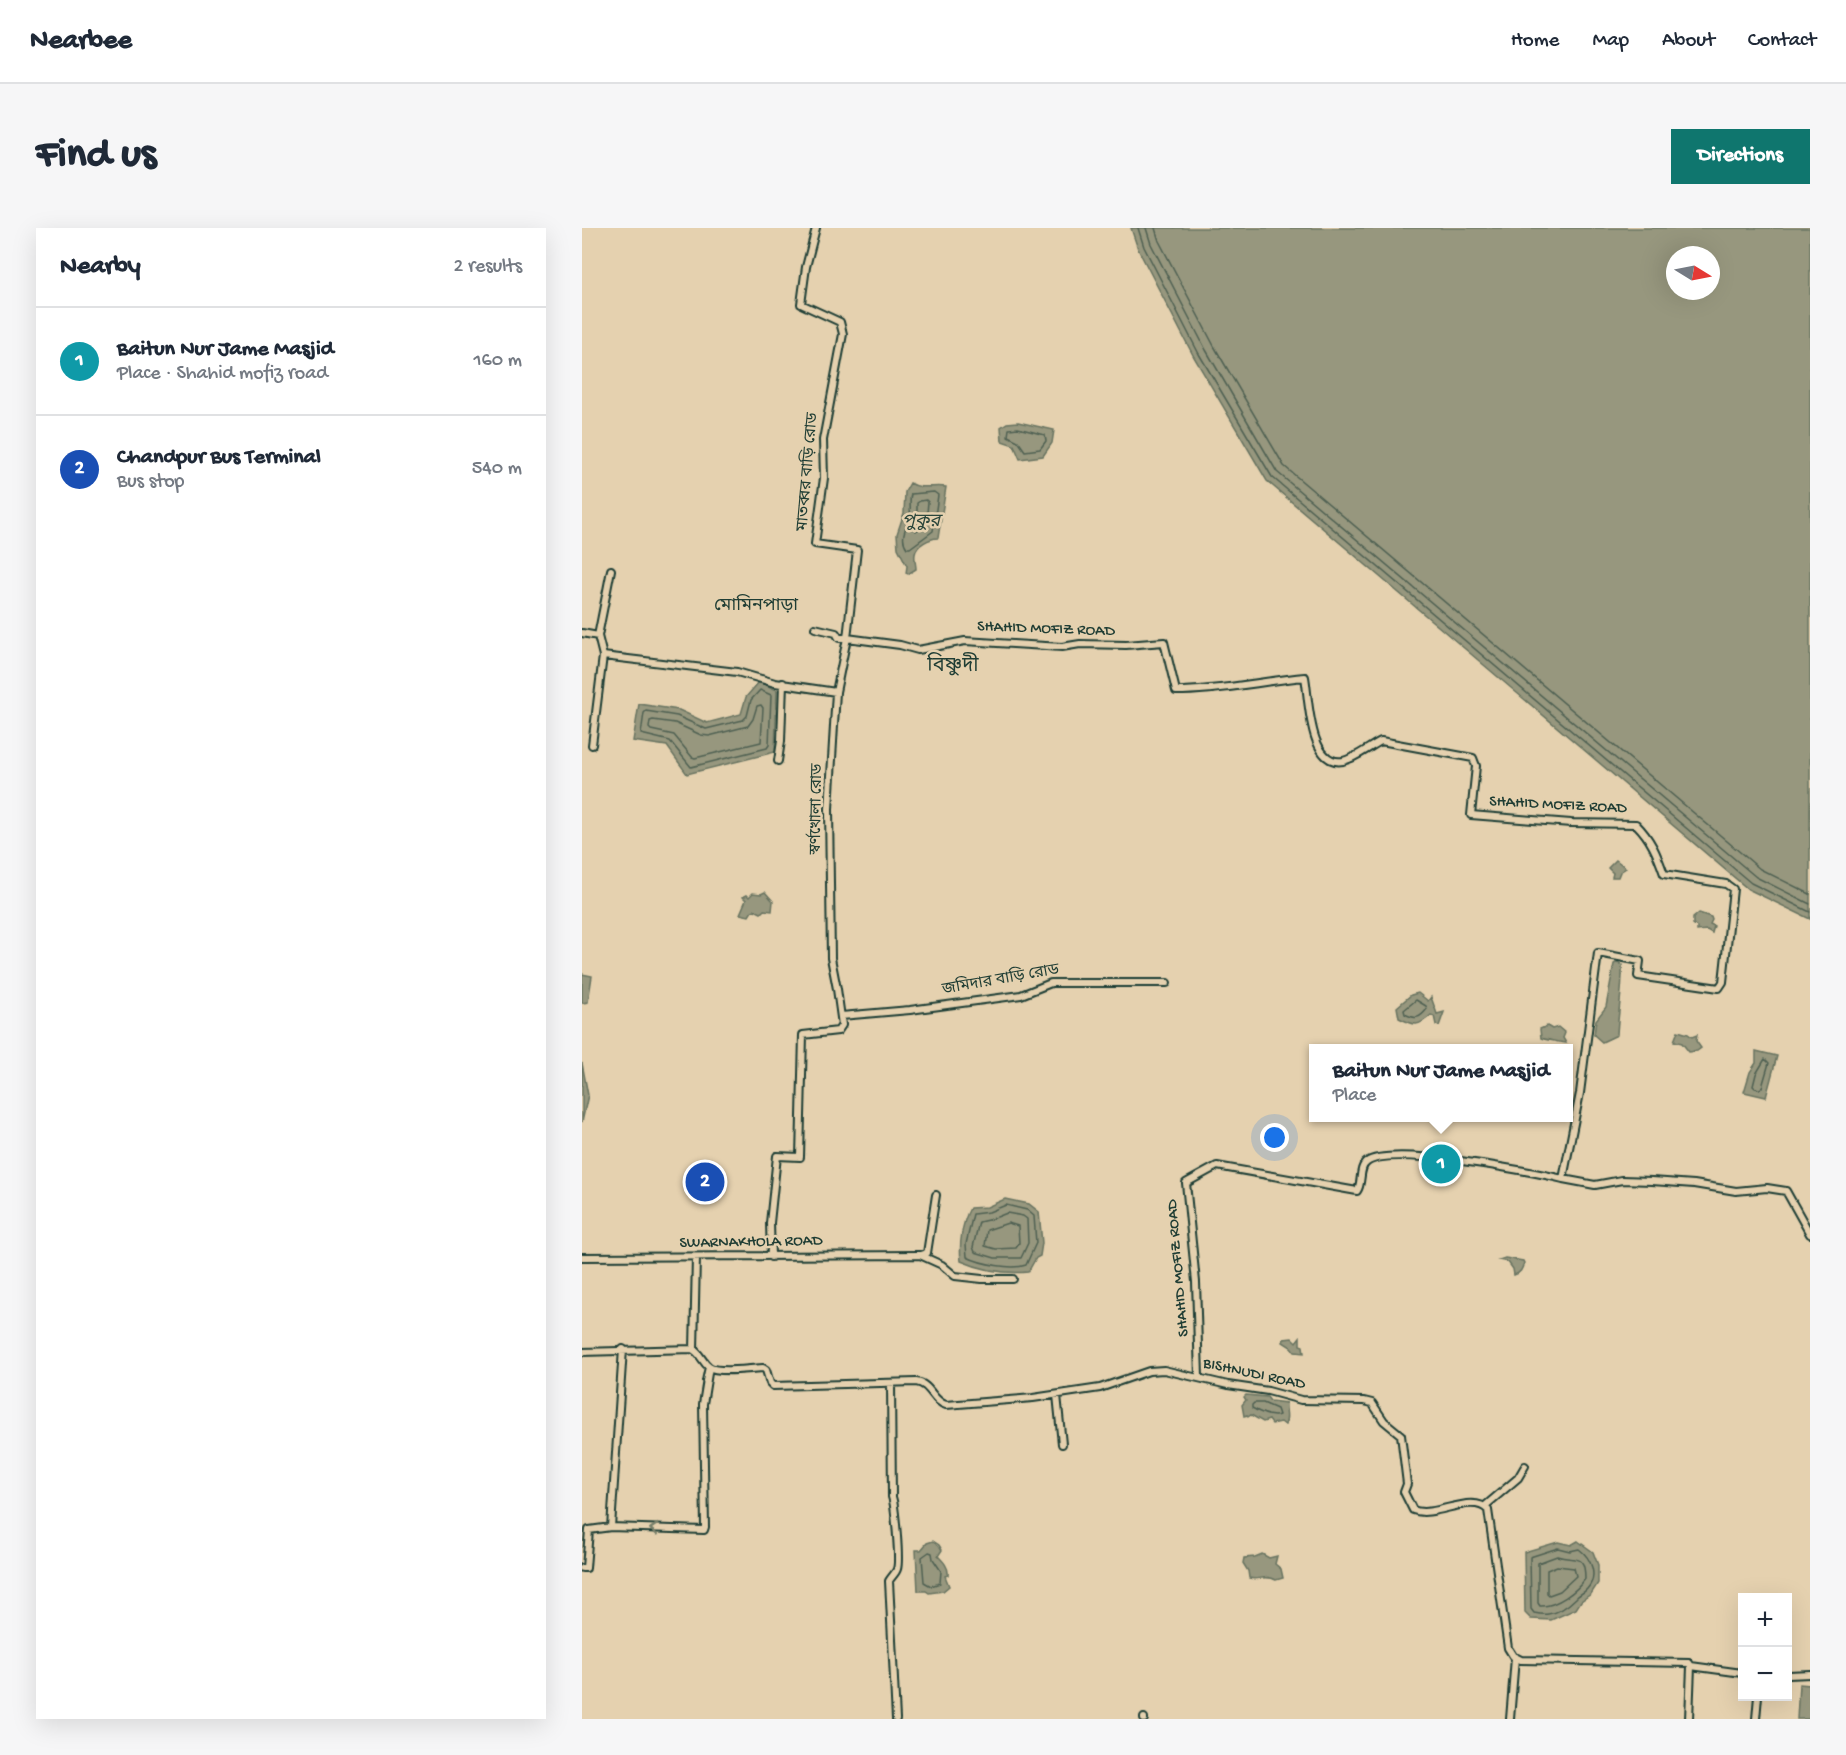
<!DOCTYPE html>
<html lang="en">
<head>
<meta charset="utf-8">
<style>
	:root { --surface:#fff; --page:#f6f6f7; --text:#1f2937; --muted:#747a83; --line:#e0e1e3; --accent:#0f766e }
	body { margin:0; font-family:"Gochi Hand","Noto Sans Bengali",sans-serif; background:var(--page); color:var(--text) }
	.controls { position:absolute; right:18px; bottom:18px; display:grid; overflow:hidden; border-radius:0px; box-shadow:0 6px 24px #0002 }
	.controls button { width:54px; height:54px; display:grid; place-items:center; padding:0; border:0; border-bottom:2px solid var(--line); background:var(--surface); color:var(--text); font:30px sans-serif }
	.compass { position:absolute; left:1084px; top:18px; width:54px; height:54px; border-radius:50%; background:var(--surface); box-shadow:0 6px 24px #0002; rotate:100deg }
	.you { position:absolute; left:693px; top:910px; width:21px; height:21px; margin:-15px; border:4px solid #fff; border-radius:50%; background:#1a73e8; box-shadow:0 0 0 9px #1a73e833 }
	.badge { display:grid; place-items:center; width:39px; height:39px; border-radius:50%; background:var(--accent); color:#fff; font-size:20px; font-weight:700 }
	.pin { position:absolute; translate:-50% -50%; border:3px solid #fff; box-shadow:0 2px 6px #0006 }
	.popup { position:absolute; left:727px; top:816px; width:264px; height:78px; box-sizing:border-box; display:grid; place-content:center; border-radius:0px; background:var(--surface); filter:drop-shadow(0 2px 4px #0005); font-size:20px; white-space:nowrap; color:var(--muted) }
	.popup b { font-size:22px; color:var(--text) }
	.popup::after { content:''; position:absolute; left:50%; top:100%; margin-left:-12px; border:12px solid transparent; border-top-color:var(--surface) }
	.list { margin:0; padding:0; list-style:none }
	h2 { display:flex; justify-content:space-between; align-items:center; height:78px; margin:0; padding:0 24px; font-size:26px }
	h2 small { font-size:20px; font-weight:400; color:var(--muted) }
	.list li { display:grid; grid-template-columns:39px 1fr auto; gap:18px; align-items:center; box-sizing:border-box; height:108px; padding:0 24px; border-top:2px solid var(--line) }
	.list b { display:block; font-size:22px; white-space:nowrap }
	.list p { margin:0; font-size:20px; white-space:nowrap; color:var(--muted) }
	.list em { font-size:20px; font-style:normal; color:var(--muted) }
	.map { position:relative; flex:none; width:1228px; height:1491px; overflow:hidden; border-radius:0px }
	header { display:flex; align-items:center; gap:36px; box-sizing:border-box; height:84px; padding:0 30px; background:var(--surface); border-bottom:2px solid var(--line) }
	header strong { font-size:28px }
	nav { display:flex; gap:33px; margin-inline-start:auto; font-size:21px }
	.intro { display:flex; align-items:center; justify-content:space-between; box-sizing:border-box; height:144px; padding:0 36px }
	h1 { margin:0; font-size:42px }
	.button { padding:15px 27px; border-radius:0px; background:var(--accent); color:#fff; font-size:21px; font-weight:700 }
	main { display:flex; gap:36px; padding:0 36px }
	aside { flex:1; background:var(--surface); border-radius:0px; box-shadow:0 6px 24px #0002 }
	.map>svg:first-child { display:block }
	.water { fill:#97977e; stroke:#677360; stroke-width:1.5; fill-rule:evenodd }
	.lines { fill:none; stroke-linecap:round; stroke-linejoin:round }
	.shore { stroke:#4f6152; stroke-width:1.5 }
	.minor-casing { stroke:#1f3d34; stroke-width:10 }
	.minor { stroke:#e5d1af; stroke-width:6 }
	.oneway { stroke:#78806b }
	.labels { text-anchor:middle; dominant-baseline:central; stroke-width:5; stroke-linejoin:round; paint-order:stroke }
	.street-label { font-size:16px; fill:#1f3d34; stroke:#e5d1af }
	.water-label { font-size:18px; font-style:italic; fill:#2b463b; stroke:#e5d1af }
	.neighbourhood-label { font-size:18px; fill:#1f3d34; stroke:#e5d1af }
	.quarter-label { font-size:20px; fill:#1f3d34; stroke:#e5d1af }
</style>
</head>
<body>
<header>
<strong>Nearbee</strong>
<nav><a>Home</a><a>Map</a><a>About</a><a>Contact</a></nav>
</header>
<div class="intro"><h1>Find us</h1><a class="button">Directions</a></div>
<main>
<aside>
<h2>Nearby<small>2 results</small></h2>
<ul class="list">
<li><span class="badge" style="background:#0f9aa8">1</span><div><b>Baitun Nur Jame Masjid</b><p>Place · Shahid mofiz road</p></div><em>160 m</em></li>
<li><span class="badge" style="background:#1a4fb4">2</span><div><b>Chandpur Bus Terminal</b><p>Bus stop</p></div><em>540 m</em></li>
</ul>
</aside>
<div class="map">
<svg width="1228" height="1491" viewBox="0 0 1228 1491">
	<rect width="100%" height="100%" fill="#e5d1af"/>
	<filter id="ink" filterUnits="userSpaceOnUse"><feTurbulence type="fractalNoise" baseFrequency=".0167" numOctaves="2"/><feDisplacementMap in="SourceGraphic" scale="12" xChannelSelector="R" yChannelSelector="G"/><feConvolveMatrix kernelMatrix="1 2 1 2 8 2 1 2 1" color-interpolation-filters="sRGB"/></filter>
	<g filter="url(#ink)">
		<!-- water -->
		<path class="water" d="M549,0H1228V691L1166,661L685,253L612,129L556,21ZM1093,27H1129V63H1093Z
			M436,194L472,202L470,215L461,228L438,231L432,217L420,213L419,199L425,195Z
			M328,255C339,262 352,257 364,259L356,310C348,310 334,317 333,326C332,331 334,336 334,341L326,346L324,345L325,338L316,320L315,306L322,285L323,264Z
			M177,454L195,462L193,524L105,546L85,518L51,513L57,476L97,482L125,495L159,486L164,469Z
			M1034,632L1044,640L1038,644L1036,649H1030L1031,645L1026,640Z
			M183,664L191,673L190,683L182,682L179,685L173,682L170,683L167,688L158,686L164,672L161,669L165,667L167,669L171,665L179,666Z
			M1117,685L1129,689L1130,692L1128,696L1132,698L1130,705L1125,702L1115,703V699L1111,696V690Z
			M1036,734L1040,737C1041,761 1036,783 1035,807L1020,814L1012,807L1014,792L1024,779L1032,736Z
			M0,746L10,748L6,774L0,775Z
			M836,765L846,773L849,769L855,786L862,784L857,798L854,797L852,788L849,787C836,799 833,798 817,790L815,779L829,767Z
			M965,798L970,801L976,799L983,805L981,810L984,815C981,815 961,811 959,810L958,801Z
			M1096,803L1106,806L1110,809L1115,807L1114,813L1119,820L1115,823L1107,824L1100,815L1092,813Z
			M1174,823L1195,828L1184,869L1162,864L1168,844L1174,835Z
			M0,835L6,867L0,894Z
			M423,971L447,976L457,984L460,1015L458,1028L454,1030L446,1044C423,1046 400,1042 379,1033C377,1016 380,995 388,980L405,979Z
			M923,1030L941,1033L942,1035C940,1041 939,1045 932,1047L931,1041L926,1034L917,1032Z
			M718,1109V1117L721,1118L722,1125L713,1124L709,1119L701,1114L702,1111L710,1110L714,1114Z
			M664,1167L685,1169L688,1173L704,1175C703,1183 707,1189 703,1197L699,1194L690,1196L687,1192L681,1194L669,1187L666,1189L665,1187L662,1188L660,1177L664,1172L662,1169Z
			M351,1313L357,1317L360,1322L356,1328C361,1333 367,1339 366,1347L363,1348L367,1358L361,1363L347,1365L344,1363H336L334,1322H339L345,1315Z
			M996,1313L1011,1324L1016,1337V1355L1009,1366L999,1373L994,1381L969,1392L949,1391L943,1385L942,1324L976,1314L989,1317Z
			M680,1326L687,1330L695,1328L693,1336L699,1341L701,1350L694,1352C684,1346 677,1353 667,1350L666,1343L661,1335L662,1330L673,1329Z
			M1217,1456L1228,1457V1491H1215Z"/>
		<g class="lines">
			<!-- shore -->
			<path class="shore" d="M556,0L562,19L617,126L690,249L1169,655L1228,684
				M564,0L569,16L624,122L695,244L1174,649L1228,676
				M573,0L577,13L632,118L702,238L1178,641L1228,666
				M436,200L463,207L464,213L458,221L443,223L436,213L426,208L427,201Z
				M352,264L356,267L351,303L328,320H325C317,309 325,299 328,287C329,280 327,273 329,266Z
				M338,273L344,272L346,274L344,296L334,303L331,300L335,288V275Z
				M178,462L189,467L187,517L185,520L109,539L88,513L59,506L62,485L64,483L95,488L124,501L161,492L165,488L169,472Z
				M179,477L181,480L179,514L113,530L110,529L92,507L69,502L67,500L68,493L71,492L93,495L119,507L127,508L166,498L171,491L175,478Z
				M834,772L844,778L845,781C838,790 834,792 823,786L822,782Z
				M1183,831L1187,835L1180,859L1178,861L1173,860L1171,858L1174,846Z
				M424,977L445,982L452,988L454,1015L444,1037C430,1042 399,1036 385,1029L384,1016L391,986L407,984Z
				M425,985L441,988L445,991L446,1015L439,1030H413L393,1024L391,1019L397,994L410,991Z
				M426,995L436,998L437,1015L434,1020L414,1021L403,1018L405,1002Z
				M672,1175H681L695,1181L697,1187C690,1190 677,1184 670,1180V1177Z
				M976,1320L988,1323L997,1321C1009,1330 1017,1348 1005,1361C1002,1365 997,1366 994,1370C987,1377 977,1385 966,1386C962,1387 957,1386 952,1385L949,1381L948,1329Z
				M347,1324L350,1325L351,1331L359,1343L358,1355L349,1358L342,1354L340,1329Z
				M975,1328C994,1334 1003,1324 1003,1351C995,1363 974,1379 958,1378L956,1375V1335Z
				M975,1338L992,1340L994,1348L978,1363L967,1367L965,1365V1342Z"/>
			<defs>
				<path id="minor" d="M234,0L224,39L219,76L258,94L261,106L241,212L242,250L233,316L275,322L265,410L318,417L336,422L383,413L480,419L498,416L544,417L582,414L594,463C637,463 680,453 723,449C727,470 727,539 761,533C774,530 787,519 799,513L891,530L894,538L889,587L989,595L1054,596C1069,611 1075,626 1082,646L1144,656L1151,661L1141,754L1137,760L1056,748L1058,733L1016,725L998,865L981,951C950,943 808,917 785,934C776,940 781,955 775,963L635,938L604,955L614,1054L617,1149
					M0,405L16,408
					M21,428L155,444L193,455L254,464
					M10,517L21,428L16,408L29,342
					M196,533L199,513L201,455
					M259,788L328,782L439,767L469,755H585
					M981,951L1013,957L1040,952L1070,953L1112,956L1154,963L1185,960L1204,963L1228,1006
					M339,1027L345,1025L354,967
					M0,1029L338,1027L360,1037L373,1048L400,1051H431
					M189,1029L188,995L195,928L218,929L221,807L256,803L260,797L255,761L249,730L247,581L254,464L265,410H257L254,405L233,400
					M112,1122L114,1029
					M0,1124L110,1121C119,1125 119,1133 127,1139C135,1145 170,1141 181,1140L184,1142L188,1155L191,1158L334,1154C349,1156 350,1173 364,1177L451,1170L518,1160L567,1143L582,1142L646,1157L686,1163L719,1172L782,1173L790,1175L802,1193L819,1207L825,1256L822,1264L831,1282C852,1291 890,1264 906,1282L926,1420L931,1428L939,1432L1107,1435L1109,1438L1107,1491
					M309,1155L310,1269C313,1277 318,1333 315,1341C314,1345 309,1349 307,1353L314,1491
					M475,1167L480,1216
					M903,1278L936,1250L943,1238
					M28,1299L122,1302L123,1299L121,1176L127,1139L124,1153
					M0,1340H4L7,1302L29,1299L41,1121
					M1109,1438L1160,1445
					M1206,1447L1228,1446
					M562,1491V1490
					M928,1491L933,1430
					M1174,1491L1176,1468"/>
			</defs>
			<!-- minor casing -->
			<use href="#minor" class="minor-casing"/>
			<!-- minor -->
			<use href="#minor" class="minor"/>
		</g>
		<!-- one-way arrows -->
		<defs><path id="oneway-chevron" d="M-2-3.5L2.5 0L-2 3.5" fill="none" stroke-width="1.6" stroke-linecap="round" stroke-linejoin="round" transform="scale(1.5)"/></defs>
		<use class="oneway" href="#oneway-chevron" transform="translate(72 1301) rotate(-177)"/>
	</g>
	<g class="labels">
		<!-- street labels -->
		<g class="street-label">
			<text transform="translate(227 244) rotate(-85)">মাতব্বর বাড়ি রোড</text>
			<text transform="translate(464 402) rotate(2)">SHAHID MOFIZ ROAD</text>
			<text transform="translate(976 578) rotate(3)">SHAHID MOFIZ ROAD</text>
			<text transform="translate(236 581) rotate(-89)">স্বর্ণখোলা রোড</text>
			<text transform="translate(419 753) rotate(-10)">জমিদার বাড়ি রোড</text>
			<text transform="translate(169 1015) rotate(-1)">SWARNAKHOLA ROAD</text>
			<text transform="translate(597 1040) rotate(-95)">SHAHID MOFIZ ROAD</text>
			<text transform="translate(672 1147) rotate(12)">BISHNUDI ROAD</text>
		</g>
		<!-- water labels -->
		<g class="water-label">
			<text x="339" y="294">পুকুর</text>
		</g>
		<!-- neighbourhood labels -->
		<g class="neighbourhood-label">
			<text x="174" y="378">মোমিনপাড়া</text>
		</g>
		<!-- quarter labels -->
		<g class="quarter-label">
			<text x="371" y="439">বিষ্ণুদী</text>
		</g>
	</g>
</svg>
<div class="controls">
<button>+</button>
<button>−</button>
</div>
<svg class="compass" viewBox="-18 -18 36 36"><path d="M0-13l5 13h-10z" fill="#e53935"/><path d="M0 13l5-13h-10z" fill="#747a83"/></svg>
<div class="you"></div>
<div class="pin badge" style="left:859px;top:936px;background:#0f9aa8">1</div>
<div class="popup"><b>Baitun Nur Jame Masjid</b>Place</div>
<div class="pin badge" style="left:123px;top:954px;background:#1a4fb4">2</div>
</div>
</main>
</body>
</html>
